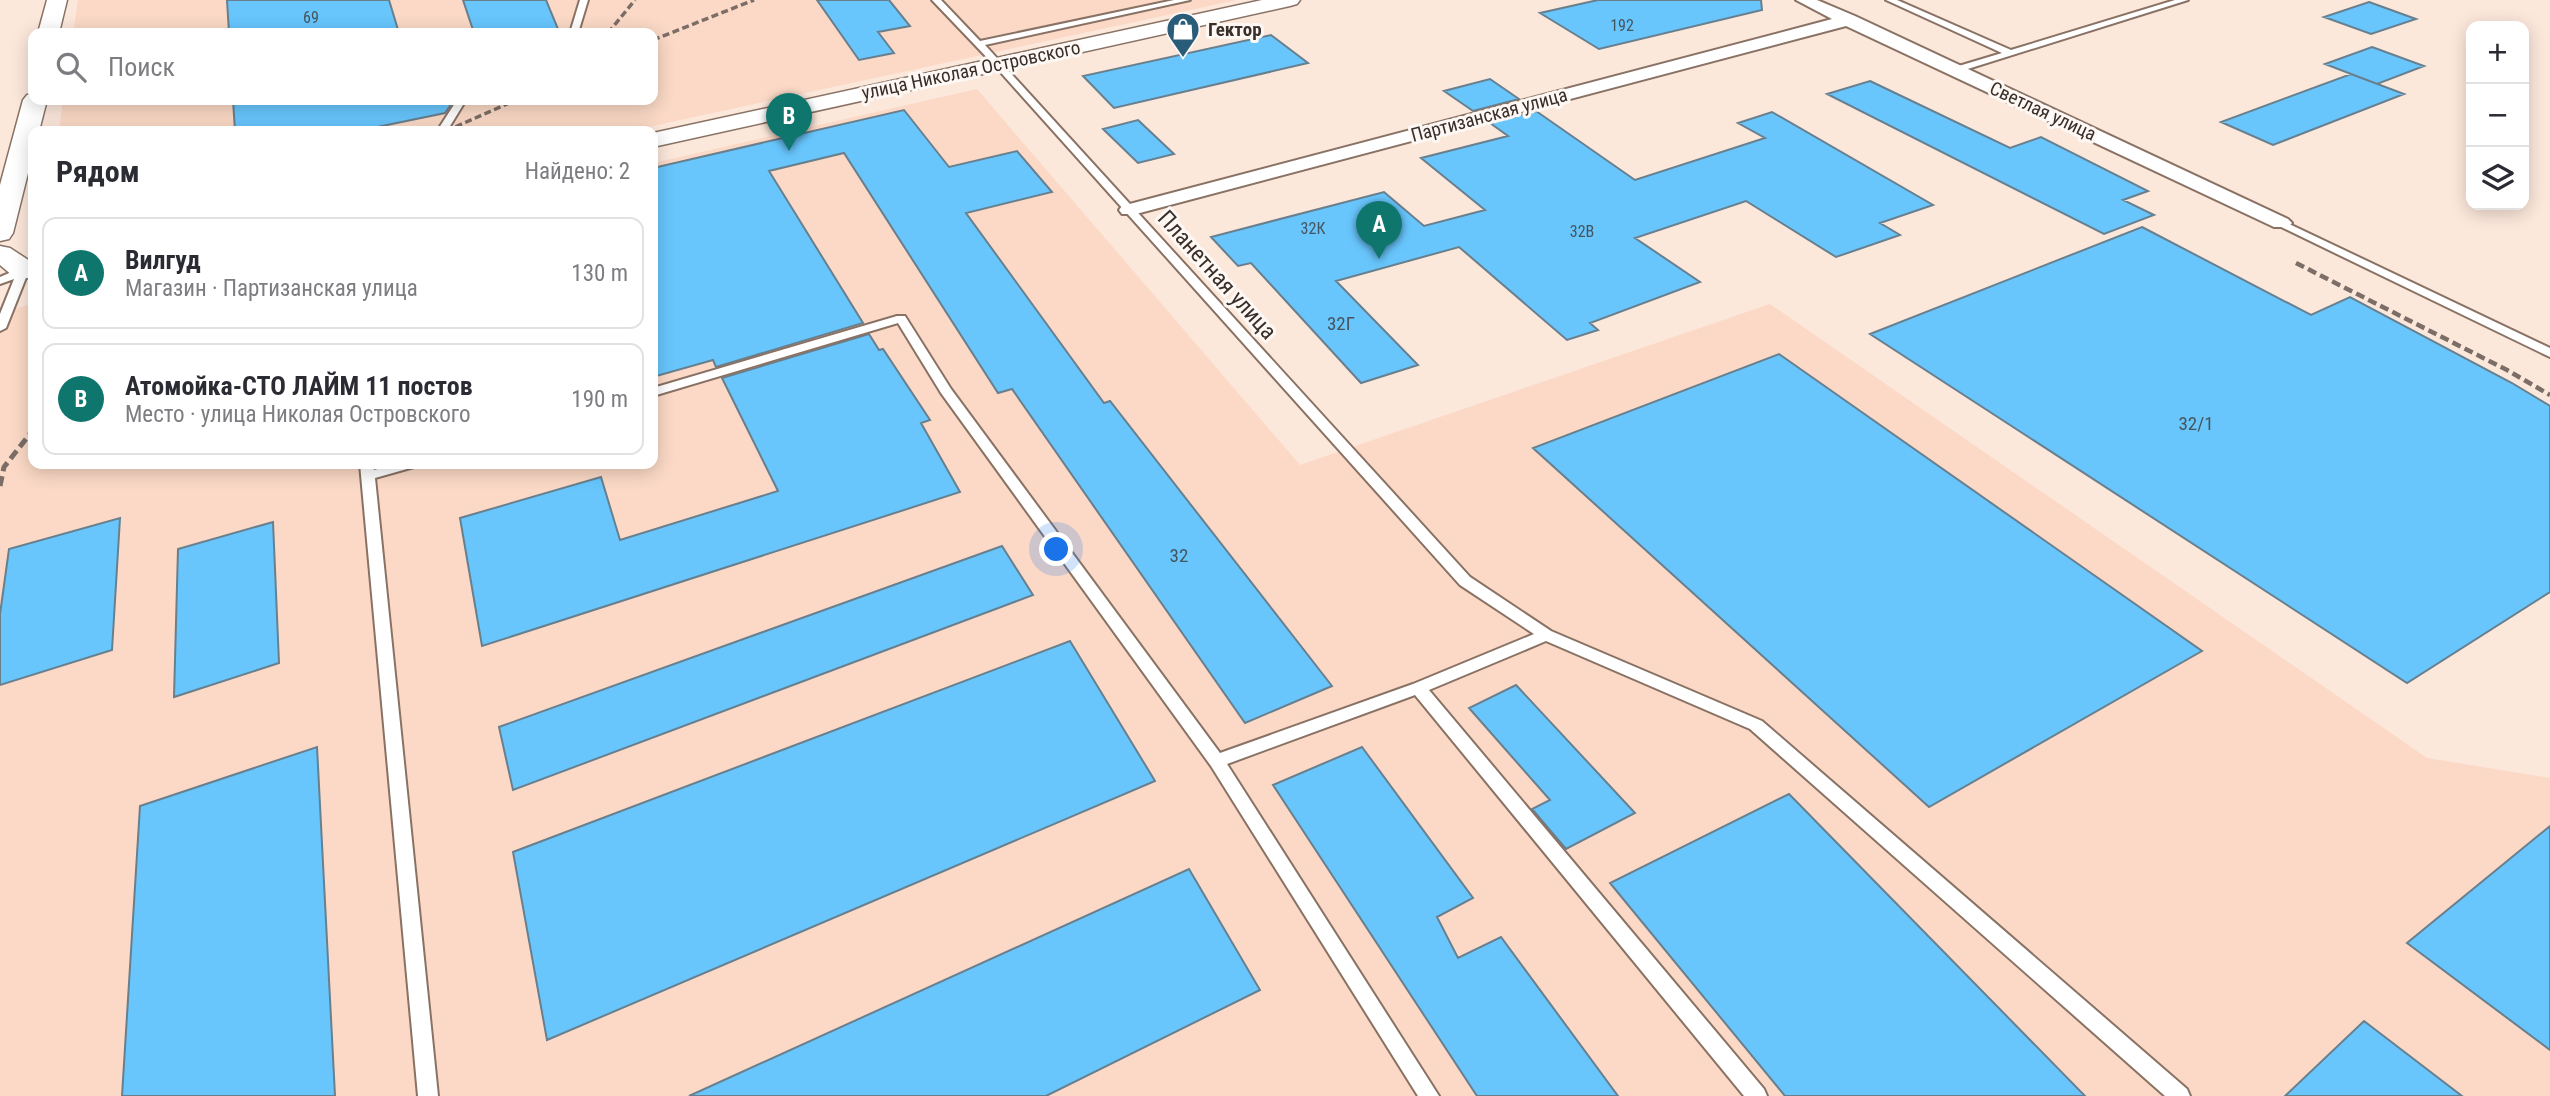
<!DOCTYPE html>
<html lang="ru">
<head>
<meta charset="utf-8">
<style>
	:root { --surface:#fff; --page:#f2f2f3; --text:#2b2b33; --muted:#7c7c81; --line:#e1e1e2; --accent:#0f766e }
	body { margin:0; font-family:"Roboto Condensed",sans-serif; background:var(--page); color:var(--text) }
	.controls { position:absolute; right:21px; top:21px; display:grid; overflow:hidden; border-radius:14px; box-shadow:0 4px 18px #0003 }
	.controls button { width:63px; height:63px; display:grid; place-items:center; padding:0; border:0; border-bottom:2px solid var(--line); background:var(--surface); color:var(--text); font:35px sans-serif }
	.you { position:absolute; left:1057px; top:550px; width:24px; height:24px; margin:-18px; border:5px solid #fff; border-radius:50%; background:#1a73e8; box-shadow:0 0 0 10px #1a73e833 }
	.badge { display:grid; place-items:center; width:46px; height:46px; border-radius:50%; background:var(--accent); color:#fff; font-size:23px; font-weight:700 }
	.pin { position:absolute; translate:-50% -58px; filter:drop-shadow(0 2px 4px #0008) }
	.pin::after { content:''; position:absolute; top:37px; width:24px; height:21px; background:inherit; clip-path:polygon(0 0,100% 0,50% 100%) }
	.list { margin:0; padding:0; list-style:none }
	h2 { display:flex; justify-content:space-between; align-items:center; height:91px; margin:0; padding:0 28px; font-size:30px }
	h2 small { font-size:23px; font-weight:400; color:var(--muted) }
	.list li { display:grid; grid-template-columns:46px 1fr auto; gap:21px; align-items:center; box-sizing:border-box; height:112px; margin:0 14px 14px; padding:0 14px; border:2px solid var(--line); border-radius:14px }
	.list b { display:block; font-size:26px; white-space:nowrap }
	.list p { margin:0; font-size:23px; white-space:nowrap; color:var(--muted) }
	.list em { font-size:23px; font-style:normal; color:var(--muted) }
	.icon { flex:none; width:38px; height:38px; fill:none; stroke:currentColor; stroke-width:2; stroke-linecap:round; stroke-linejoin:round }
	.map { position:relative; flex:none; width:2550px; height:1096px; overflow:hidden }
	.search { position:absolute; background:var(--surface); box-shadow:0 4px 18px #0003; left:28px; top:28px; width:630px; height:77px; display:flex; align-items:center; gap:18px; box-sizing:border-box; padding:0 24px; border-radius:14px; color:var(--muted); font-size:26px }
	.panel { position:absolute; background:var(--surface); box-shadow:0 4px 18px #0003; left:28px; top:126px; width:630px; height:343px; border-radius:14px }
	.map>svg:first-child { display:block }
	.built { fill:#fbd9c6 }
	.building { fill:#68c6fd; stroke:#687f8e; stroke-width:2 }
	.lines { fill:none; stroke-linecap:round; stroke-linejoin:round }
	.service-casing { stroke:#897264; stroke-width:4 }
	.minor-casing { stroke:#897264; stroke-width:4 }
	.tertiary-casing { stroke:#897264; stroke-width:3 }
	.service { fill:#fff; fill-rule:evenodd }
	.minor { fill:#fff; fill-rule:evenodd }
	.tertiary { fill:#fff; fill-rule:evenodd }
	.rail-far2 { stroke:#7c6e66; stroke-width:3.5; stroke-dasharray:7 3.5; stroke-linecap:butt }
	.rail-far1 { stroke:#7c6e66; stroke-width:4.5; stroke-dasharray:9 4.5; stroke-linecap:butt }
	.rail { stroke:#7c6e66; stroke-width:5; stroke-dasharray:10 5; stroke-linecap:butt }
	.labels { text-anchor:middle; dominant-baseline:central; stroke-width:6; stroke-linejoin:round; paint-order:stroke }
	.far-number-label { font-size:16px; fill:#45555e }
	.far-poi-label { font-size:19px; font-weight:bold; fill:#392f29; stroke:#fef8f5; text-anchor:start }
	.far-street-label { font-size:19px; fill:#392f29; stroke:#fef8f5 }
	.number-label { font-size:19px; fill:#45555e }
	.street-label { font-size:23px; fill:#392f29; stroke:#fef8f5 }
</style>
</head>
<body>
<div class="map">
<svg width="2550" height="1096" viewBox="0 0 2550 1096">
	<rect width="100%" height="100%" fill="#fce7db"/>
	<!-- built -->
	<path class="built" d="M78,0H1237L629,131H59L63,100H653V33H73Z
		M977,89L1300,465L1770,304L2427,758L2550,778V1096H0V312L33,304V464H653V163Z"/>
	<!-- building -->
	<path class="building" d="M227,0H389L399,33H229Z
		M463,0H546L558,29L537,33H474Z
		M817,0H889L910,26L878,32L894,53L859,60Z
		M1598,0H1761L1762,10L1599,49L1540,13Z
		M2369,2L2416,19L2371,34L2324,17Z
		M1271,35L1308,63L1114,108L1083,76Z
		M2372,47L2424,66L2377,84L2325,64Z
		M2351,74L2404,94L2273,145L2221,122Z
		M1490,79L1519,99L1473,111L1444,91Z
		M1870,81L2010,148L2041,137L2148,191L2123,200L2154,215L2104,234L1827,94Z
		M233,100H449L450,106L445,113L358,131H235Z
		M904,110L949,167L1017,151L1052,192L966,213L1104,403L1110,401L1332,686L1245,723L1012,389L998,393L844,153L769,171L863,323L716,367L713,360L653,377V168Z
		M1536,111L1635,180L1765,138L1738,123L1772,112L1933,205L1880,223L1900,235L1836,257L1746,201L1635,238L1700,282L1590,323L1598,330L1567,340L1459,247L1336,281L1418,365L1361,383L1251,263L1238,266L1211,237L1384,192L1424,226L1485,210L1421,158L1508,136L1490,123Z
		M1138,120L1174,154L1138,163L1103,129Z
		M2142,227L2311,315L2350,297L2512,383L2550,406V592L2407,683L1870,334Z
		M869,334L879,350L883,349L930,420L921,423L960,492L482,646L460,518L601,477L620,540L778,491L722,378Z
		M1779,354L2202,651L1929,807L1533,448Z
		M120,518L112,650L0,685V614L9,549Z
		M273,522L279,663L174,697L178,549Z
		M1002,546L1033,595L513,790L499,727Z
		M1070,641L1155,781L547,1040L513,852Z
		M1516,685L1635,813L1566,849L1532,809L1550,800L1469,708Z
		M317,747L335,1096H122L140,806Z
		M1362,747L1473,898L1437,917L1458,958L1501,937L1618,1096H1477L1273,785Z
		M1789,794L2085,1096H1785L1610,883Z
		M2550,826V1050L2407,943Z
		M1189,869L1260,990L1046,1096H689Z
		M2364,1021L2462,1096H2285Z"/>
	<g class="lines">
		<defs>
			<path id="service" d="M580,0H588L578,33H570Z
				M932,0H941L980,41L1174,0H1190L985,45L1470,577L1551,631L1762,721L2187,1089L2190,1096H2165L1750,729L1546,641L1429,690L1764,1089L1767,1096H1744L1415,695L1227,764L1439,1096H1418L1211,766L941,393L898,323L653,396V388L897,316H905L951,389L1220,753L1413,684L1534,634L1460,585L995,66Z
				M1886,0H1897L2011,50L2175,0H2188L1955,73L1951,70L1952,68L2002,53Z
				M457,100H466L447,131H437Z
				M2281,220L2550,348V357L2277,225L2276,223Z
				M23,267L29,270L6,328L0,331V314L14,279L0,284V277Z
				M360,464H373L374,470L395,464H416L414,467L375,478L438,1096H418Z"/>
			<path id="minor" d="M1796,0H1817L1855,16L2288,219L2292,223L2288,227H2274L1846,26L1136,214H1122L1119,210L1122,206L1832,19Z"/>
			<path id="tertiary" d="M47,0H67L59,33H38Z
				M1262,0H1300L1297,4L1290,6L653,147V133Z
				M33,94V100H47L39,131H33V153L13,233L9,239L0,241V185L23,100L27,95Z
				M0,246L10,248L33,263V279L13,276L0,265Z"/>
		</defs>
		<!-- service casing -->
		<use href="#service" class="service-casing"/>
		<!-- minor casing -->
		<use href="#minor" class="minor-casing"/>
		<!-- tertiary casing -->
		<use href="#tertiary" class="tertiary-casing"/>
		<!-- service -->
		<use href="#service" class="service"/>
		<!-- minor -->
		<use href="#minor" class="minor"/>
		<!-- tertiary -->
		<use href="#tertiary" class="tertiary"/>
		<!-- rail-far2 -->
		<path class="rail-far2" d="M608,33L635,0
			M653,40L754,0
			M446,131L516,100"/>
		<!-- rail-far1 -->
		<path class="rail-far1" d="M2296,263L2507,370L2550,395"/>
		<!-- rail -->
		<path class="rail" d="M0,486L4,467L33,430"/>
	</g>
	<!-- icons -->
	<defs>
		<symbol id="shop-pin" viewBox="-11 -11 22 30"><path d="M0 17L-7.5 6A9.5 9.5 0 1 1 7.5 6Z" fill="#295c79" stroke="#fef8f5"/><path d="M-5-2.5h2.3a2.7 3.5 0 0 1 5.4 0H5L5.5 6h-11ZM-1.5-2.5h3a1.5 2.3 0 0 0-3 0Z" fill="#fff"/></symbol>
	</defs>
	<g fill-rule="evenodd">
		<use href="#shop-pin" x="1164" y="10" width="38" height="52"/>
	</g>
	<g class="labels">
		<!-- far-number labels -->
		<g class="far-number-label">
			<text x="311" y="17">69</text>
			<text x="1622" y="25">192</text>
			<text x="1313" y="228">32К</text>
			<text x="1582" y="231">32В</text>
		</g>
		<!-- far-poi labels -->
		<g class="far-poi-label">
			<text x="1208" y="29">Гектор</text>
		</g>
		<!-- far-street labels -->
		<g class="far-street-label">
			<text transform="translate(971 70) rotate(-12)">улица Николая Островского</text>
			<text transform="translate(2043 111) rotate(25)">Светлая улица</text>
			<text transform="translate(1489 115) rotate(-15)">Партизанская улица</text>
		</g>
		<!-- number labels -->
		<g class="number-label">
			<text x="1341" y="323">32Г</text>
			<text x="2196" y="423">32/1</text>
			<text x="1179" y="555">32</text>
		</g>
		<!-- street labels -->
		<g class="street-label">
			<text transform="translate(1217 275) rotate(48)">Планетная улица</text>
		</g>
	</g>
</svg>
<div class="controls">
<button>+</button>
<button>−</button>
<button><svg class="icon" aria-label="layers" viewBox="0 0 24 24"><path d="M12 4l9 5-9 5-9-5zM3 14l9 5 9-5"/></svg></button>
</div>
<div class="you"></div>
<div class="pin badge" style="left:1379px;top:259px">A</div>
<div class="pin badge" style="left:789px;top:151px">B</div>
<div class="search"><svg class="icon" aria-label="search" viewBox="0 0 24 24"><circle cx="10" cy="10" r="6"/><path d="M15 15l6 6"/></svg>Поиск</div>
<section class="panel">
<h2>Рядом<small>Найдено: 2</small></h2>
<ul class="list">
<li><span class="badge">A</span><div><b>Вилгуд</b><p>Магазин · Партизанская улица</p></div><em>130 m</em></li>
<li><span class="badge">B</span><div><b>Атомойка-СТО ЛАЙМ 11 постов</b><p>Место · улица Николая Островского</p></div><em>190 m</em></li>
</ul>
</section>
</div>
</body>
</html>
